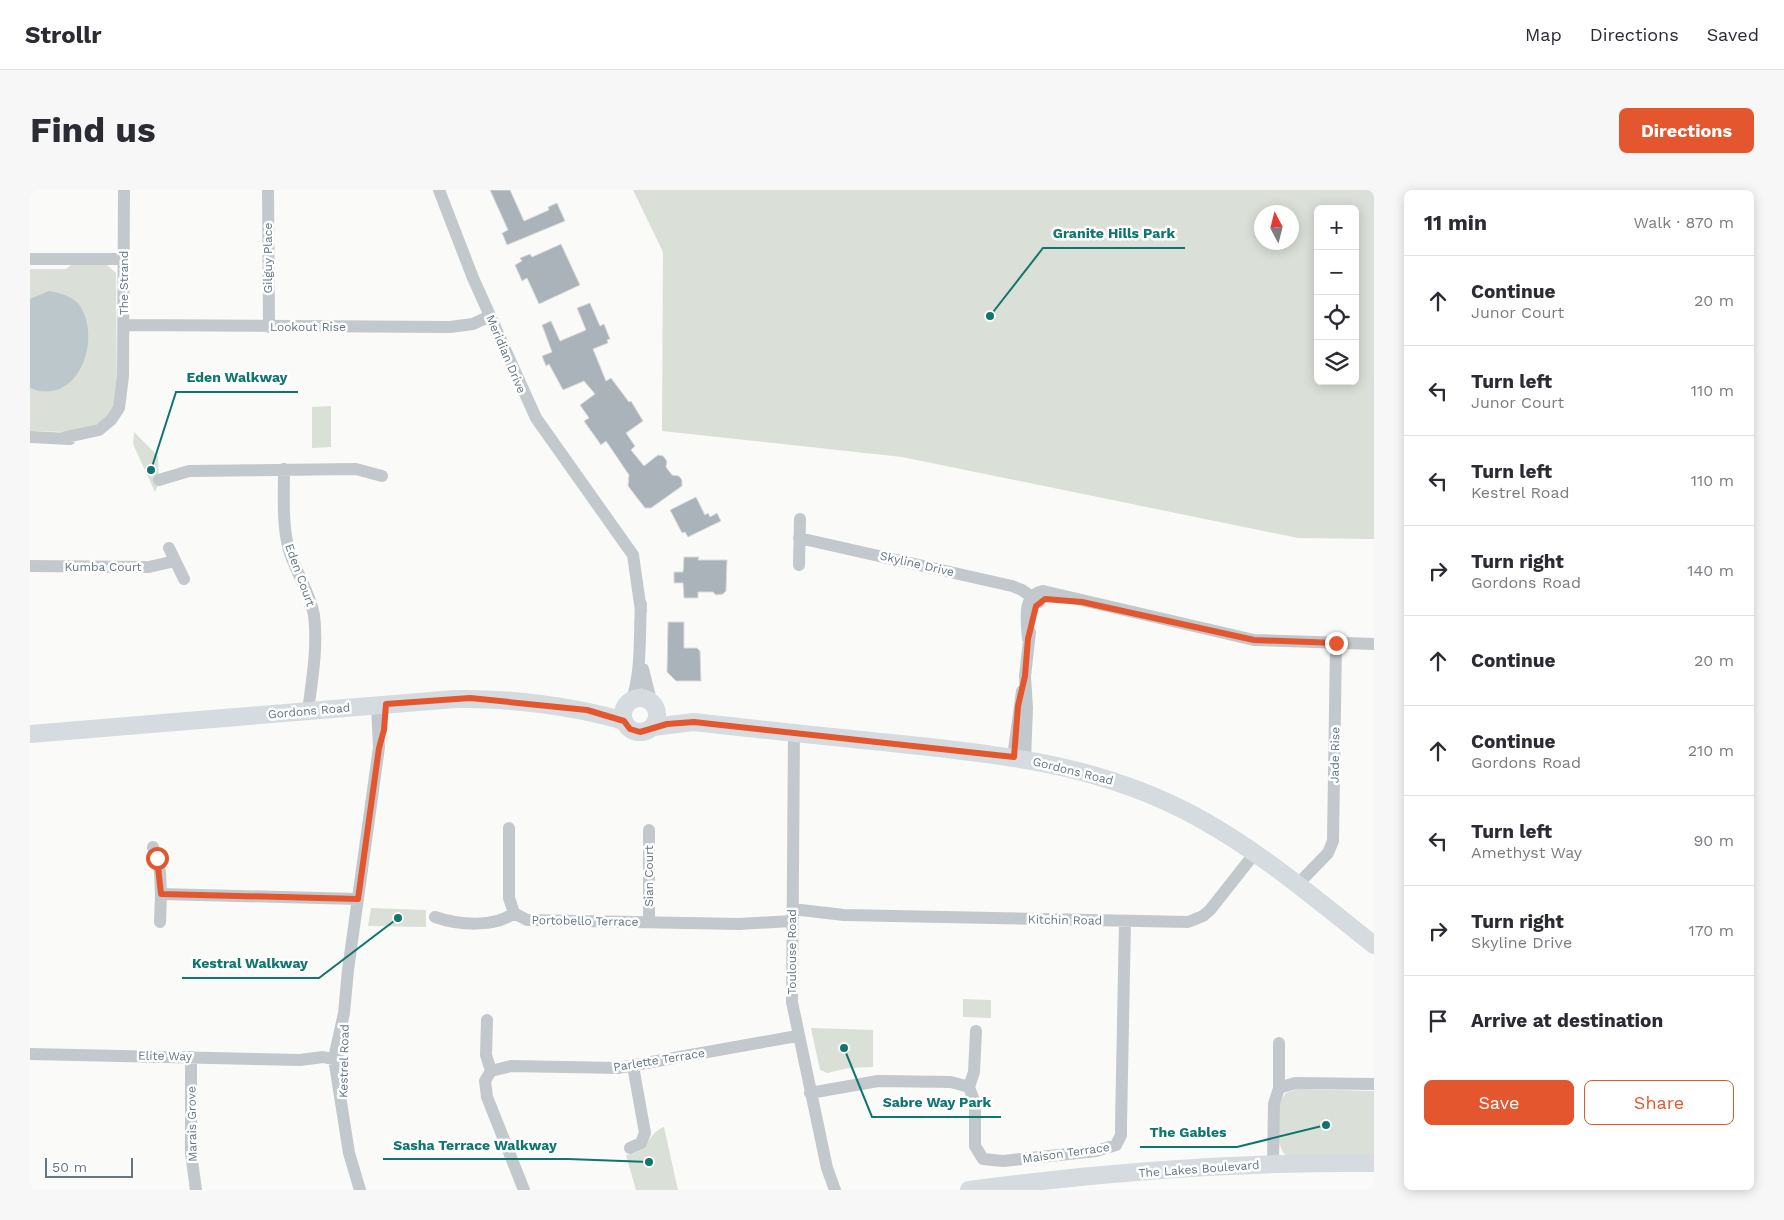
<!DOCTYPE html>
<html lang="en">
<head>
<meta charset="utf-8">
<style>
	:root { --surface:#fff; --page:#f7f7f7; --text:#2b2b33; --muted:#7c7c81; --line:#e1e1e2; --accent:#e4572e }
	body { margin:0; font-family:"Work Sans",sans-serif; background:var(--page); color:var(--text) }
	.controls { position:absolute; right:15px; top:15px; display:grid; overflow:hidden; border-radius:8px; box-shadow:0 2px 12px #0003 }
	.controls button { width:45px; height:45px; display:grid; place-items:center; padding:0; border:0; border-bottom:1px solid var(--line); background:var(--surface); color:var(--text); font:25px sans-serif }
	.compass { position:absolute; left:1224px; top:15px; width:45px; height:45px; border-radius:50%; background:var(--surface); box-shadow:0 2px 12px #0003; rotate:353deg }
	.scale { position:absolute; left:15px; bottom:12px; width:88px; box-sizing:border-box; padding-left:5px; border:2px solid #657683; border-top:0; font-size:14px; line-height:18px; white-space:nowrap; color:#657683; -webkit-text-stroke:4px #fff; paint-order:stroke }
	.stop { position:absolute; width:15px; height:15px; margin:-11px; border:4px solid #e4572e; border-radius:50%; background:#fff }
	.stop.end { background:#e4572e; border-color:#fff; box-shadow:0 1px 5px #0008 }
	.list { margin:0; padding:0; list-style:none }
	h2 { display:flex; justify-content:space-between; align-items:center; height:65px; margin:0; padding:0 20px; font-size:21px }
	h2 small { font-size:16px; font-weight:400; color:var(--muted) }
	.list li { display:grid; grid-template-columns:32px 1fr auto; gap:15px; align-items:center; box-sizing:border-box; height:90px; padding:0 20px; border-top:1px solid var(--line) }
	.list b { display:block; font-size:19px; white-space:nowrap }
	.list p { margin:0; font-size:16px; white-space:nowrap; color:var(--muted) }
	.list em { font-size:16px; font-style:normal; color:var(--muted) }
	.actions { display:flex; gap:10px; padding:15px 20px }
	.actions a { flex:1; padding:11px 0; border:1px solid var(--accent); border-radius:8px; text-align:center; font-size:18px; color:var(--accent) }
	.actions .main { background:var(--accent); color:#fff }
	.icon { flex:none; width:28px; height:28px; fill:none; stroke:currentColor; stroke-width:2; stroke-linecap:round; stroke-linejoin:round }
	.map { position:relative; flex:none; width:1344px; height:1000px; overflow:hidden; border-radius:8px }
	header { display:flex; align-items:center; gap:30px; box-sizing:border-box; height:70px; padding:0 25px; background:var(--surface); border-bottom:1px solid var(--line) }
	header strong { font-size:24px }
	nav { display:flex; gap:28px; margin-inline-start:auto; font-size:18px }
	.intro { display:flex; align-items:center; justify-content:space-between; box-sizing:border-box; height:120px; padding:0 30px }
	h1 { margin:0; font-size:35px }
	.button { padding:12px 22px; border-radius:8px; background:var(--accent); color:#fff; font-size:18px; font-weight:700 }
	main { display:flex; gap:30px; padding:0 30px }
	aside { flex:1; background:var(--surface); border-radius:8px; box-shadow:0 2px 12px #0003 }
	.map>svg:first-child { display:block }
	.green { fill:#dadfd7; fill-rule:evenodd }
	.water { fill:#bbc7cb }
	.building { fill:#aab3b9; stroke:#dcdcda }
	.lines { fill:none; stroke-linecap:round; stroke-linejoin:round }
	.street { stroke:#c3c8cc; stroke-width:12 }
	.secondary { stroke:#d6dbdf; stroke-width:18 }
	.route { stroke:#e4572e; stroke-width:6 }
	.labels { text-anchor:middle; dominant-baseline:central; stroke-width:5; stroke-linejoin:round; paint-order:stroke }
	.street-label { font-size:12px; fill:#657683; stroke:#fff }
	.leader { fill:none; stroke:#0f766e; stroke-width:2 }
	.callout-dot { fill:#0f766e; stroke:#fff; stroke-width:2 }
	.callout-label { font-size:14px; text-anchor:middle; font-weight:bold; fill:#0f766e; stroke:#fff; stroke-width:5; stroke-linejoin:round; paint-order:stroke }
</style>
</head>
<body>
<header>
<strong>Strollr</strong>
<nav><a>Map</a><a>Directions</a><a>Saved</a></nav>
</header>
<div class="intro"><h1>Find us</h1><a class="button">Directions</a></div>
<main>
<div class="map">
<svg width="1344" height="1000" viewBox="0 0 1344 1000">
	<rect width="100%" height="100%" fill="#fafaf8"/>
	<!-- green -->
	<path class="green" d="M603,0H1344V349L1268,348L872,267L632,241L633,62ZM1288,19H1325V191H1288ZM1232,22H1262V52H1232Z
		M41,75H77L86,83L87,207C71,250 38,241 0,241V79H36Z
		M301,216V257L282,258V217Z
		M104,242L128,266L129,293L125,302L103,254Z
		M341,718L396,720V737L338,736Z
		M933,809L961,810V828L933,827Z
		M781,838L843,840V877L819,878L797,883L790,880Z
		M1267,899L1344,901V967L1257,966C1244,958 1245,914 1256,903Z
		M634,937L648,1000H606L596,965C620,962 617,943 634,937Z"/>
	<!-- water -->
	<path class="water" d="M19,101C30,103 43,106 50,116C72,150 48,217 0,198V109Z"/>
	<!-- building -->
	<path class="building" d="M460,0H480L494,31L519,20L518,17L527,13L535,31L477,55L472,43L478,40Z
		M531,54L550,95L509,114L497,88L492,91L485,75L492,71L490,68L500,64L502,67Z
		M560,113L570,136L574,134L580,149L577,150L578,153L563,159L576,191L581,188L599,212L601,211L613,231L596,243L605,256L601,260L614,276L628,265L633,266L637,271L636,277L642,285L649,286L652,290V296L621,318H615L598,296L599,285L576,251L571,255L554,231L559,228L550,215L565,204L554,191L533,200L519,174L516,176L512,166L522,162L512,135L521,131L530,151L556,140L547,118Z
		M666,307L675,325L678,323L680,327L687,323L691,331L658,347L655,342L652,343L640,320Z
		M654,367H669L668,370H697L696,401L693,404L686,405L683,402H668V408H654L653,393H644V382H653Z
		M638,432H654V458H667L670,461L671,491H646L637,482Z"/>
	<g class="lines">
		<!-- street -->
		<path class="street" d="M238,0L239,137
			M409,0L443,88L506,228L603,365L611,421
			M0,69H93
			M94,135L420,137L443,134L460,126
			M0,247L40,249
			M32,248L69,240L81,230L89,218L93,186L94,0
			M254,279C254,306 252,335 259,360C266,383 280,402 284,425C288,457 282,490 278,521
			M129,290L159,281L326,279L352,286
			M769,348L982,396L992,400L1009,412
			M139,358L154,389
			M769,375L770,329
			M0,376L119,377L145,371
			M998,449C997,431 991,406 1013,401L1224,450L1344,454
			M613,479L621,511
			M602,510C612,478 609,447 611,414
			M764,543L762,812L797,978L805,1000
			M983,567L992,501
			M995,569L997,518L995,486L1000,442
			M479,638V708L484,723
			M123,657L130,682L131,704L328,709
			M1267,695L1298,663L1303,651L1306,453
			M762,719L814,725L1158,732L1173,726L1180,720L1225,663
			M405,727C428,735 465,738 484,723L497,730L709,734L762,731
			M130,732L131,704
			M619,732V640
			M457,830L456,865L461,881
			M946,841L944,882L939,897L945,914V956L953,969L973,971L1066,961L1086,955L1091,945V935L1095,731
			M1249,853V898
			M0,864L270,870L293,867L312,871
			M161,867V963L166,1000
			M780,903L848,891L921,892L939,897
			M600,958L611,953L615,943L603,876
			M1243,974L1244,914L1249,898L1265,893L1344,894
			M330,1000L319,963L304,868L314,823L318,780L349,557L347,515
			M494,1000L457,907L455,891L461,881L481,876L588,878L767,846"/>
		<!-- secondary -->
		<path class="secondary" d="M593 525a17 17 0 1 1 34 0a17 17 0 1 1-34 0Z
			M623,537L664,532C733,540 802,547 871,554C979,566 1069,574 1167,627C1231,662 1287,710 1344,755
			M0,544L425,509C478,508 544,516 594,531
			M939,1000C1073,982 1209,972 1344,973"/>
	</g>
	<g class="lines">
		<!-- route -->
		<path class="route" d="M127,668L131,704L328,709L349,558L354,540L356,514L440,508L557,520L594,531L600,539L610,542L637,534L664,532L984,567L988,516L995,486L998,449L1006,416L1015,409L1052,412L1224,450L1306,453"/>
	</g>
	<g class="labels">
		<!-- street labels -->
		<g class="street-label">
			<text transform="translate(238 68) rotate(-90)">Gilguy Place</text>
			<text transform="translate(94 93) rotate(-90)">The Strand</text>
			<text x="278" y="137">Lookout Rise</text>
			<text transform="translate(476 164) rotate(67)">Meridian Drive</text>
			<text transform="translate(887 374) rotate(13)">Skyline Drive</text>
			<text x="73" y="377">Kumba Court</text>
			<text transform="translate(270 385) rotate(70)">Eden Court</text>
			<text transform="translate(279 521) rotate(-5)">Gordons Road</text>
			<text transform="translate(1305 565) rotate(-89)">Jade Rise</text>
			<text transform="translate(1043 581) rotate(14)">Gordons Road</text>
			<text transform="translate(619 686) rotate(-90)">Sian Court</text>
			<text transform="translate(1035 730) rotate(1)">Kitchin Road</text>
			<text transform="translate(555 731) rotate(1)">Portobello Terrace</text>
			<text transform="translate(762 762) rotate(-90)">Toulouse Road</text>
			<text transform="translate(135 866) rotate(1)">Elite Way</text>
			<text transform="translate(629 870) rotate(-9)">Parlette Terrace</text>
			<text transform="translate(314 871) rotate(-89)">Kestrel Road</text>
			<text transform="translate(162 934) rotate(-91)">Marais Grove</text>
			<text transform="translate(1036 963) rotate(-8)">Maison Terrace</text>
			<text transform="translate(1169 979) rotate(-4)">The Lakes Boulevard</text>
		</g>
	</g>
	<!-- callouts -->
	<path class="leader" d="M960 126L1013 58H1155M121 280L146 202H268M368 728L289 788H152M814 858L842 927H971M1296 935L1207 957H1110M619 972L538 969H353"/>
	<g class="callout-dot">
		<circle cx="960" cy="126" r="5"/>
		<circle cx="121" cy="280" r="5"/>
		<circle cx="368" cy="728" r="5"/>
		<circle cx="814" cy="858" r="5"/>
		<circle cx="1296" cy="935" r="5"/>
		<circle cx="619" cy="972" r="5"/>
	</g>
	<g class="callout-label">
		<text x="1084" y="48">Granite Hills Park</text>
		<text x="207" y="192">Eden Walkway</text>
		<text x="220" y="778">Kestral Walkway</text>
		<text x="907" y="917">Sabre Way Park</text>
		<text x="1158" y="947">The Gables</text>
		<text x="445" y="960">Sasha Terrace Walkway</text>
	</g>
</svg>
<div class="controls">
<button>+</button>
<button>−</button>
<button><svg class="icon" aria-label="locate" viewBox="0 0 24 24"><circle cx="12" cy="12" r="6"/><path d="M12 2v4M12 18v4M2 12h4M18 12h4"/></svg></button>
<button><svg class="icon" aria-label="layers" viewBox="0 0 24 24"><path d="M12 4l9 5-9 5-9-5zM3 14l9 5 9-5"/></svg></button>
</div>
<svg class="compass" viewBox="-18 -18 36 36"><path d="M0-13l5 13h-10z" fill="#e53935"/><path d="M0 13l5-13h-10z" fill="#7c7c81"/></svg>
<div class="scale">50 m</div>
<div class="stop" style="left:127px;top:668px"></div>
<div class="stop end" style="left:1306px;top:453px"></div>
</div>
<aside>
<h2>11 min<small>Walk · 870 m</small></h2>
<ul class="list">
<li><svg class="icon" aria-label="ahead" viewBox="0 0 24 24"><path d="M12 20V5M6 11l6-6 6 6"/></svg><div><b>Continue</b><p>Junor Court</p></div><em>20 m</em></li>
<li><svg class="icon" aria-label="left" viewBox="0 0 24 24"><path d="M17 20v-9H6M10 6l-5 5 5 5"/></svg><div><b>Turn left</b><p>Junor Court</p></div><em>110 m</em></li>
<li><svg class="icon" aria-label="left" viewBox="0 0 24 24"><path d="M17 20v-9H6M10 6l-5 5 5 5"/></svg><div><b>Turn left</b><p>Kestrel Road</p></div><em>110 m</em></li>
<li><svg class="icon" aria-label="right" viewBox="0 0 24 24"><path d="M7 20v-9h11M14 6l5 5-5 5"/></svg><div><b>Turn right</b><p>Gordons Road</p></div><em>140 m</em></li>
<li><svg class="icon" aria-label="ahead" viewBox="0 0 24 24"><path d="M12 20V5M6 11l6-6 6 6"/></svg><div><b>Continue</b></div><em>20 m</em></li>
<li><svg class="icon" aria-label="ahead" viewBox="0 0 24 24"><path d="M12 20V5M6 11l6-6 6 6"/></svg><div><b>Continue</b><p>Gordons Road</p></div><em>210 m</em></li>
<li><svg class="icon" aria-label="left" viewBox="0 0 24 24"><path d="M17 20v-9H6M10 6l-5 5 5 5"/></svg><div><b>Turn left</b><p>Amethyst Way</p></div><em>90 m</em></li>
<li><svg class="icon" aria-label="right" viewBox="0 0 24 24"><path d="M7 20v-9h11M14 6l5 5-5 5"/></svg><div><b>Turn right</b><p>Skyline Drive</p></div><em>170 m</em></li>
<li><svg class="icon" aria-label="arrive" viewBox="0 0 24 24"><path d="M6 21V4h12l-3 4 3 4H6"/></svg><div><b>Arrive at destination</b></div></li>
</ul>
<div class="actions"><a class="main">Save</a><a>Share</a></div>
</aside>
</main>
</body>
</html>
